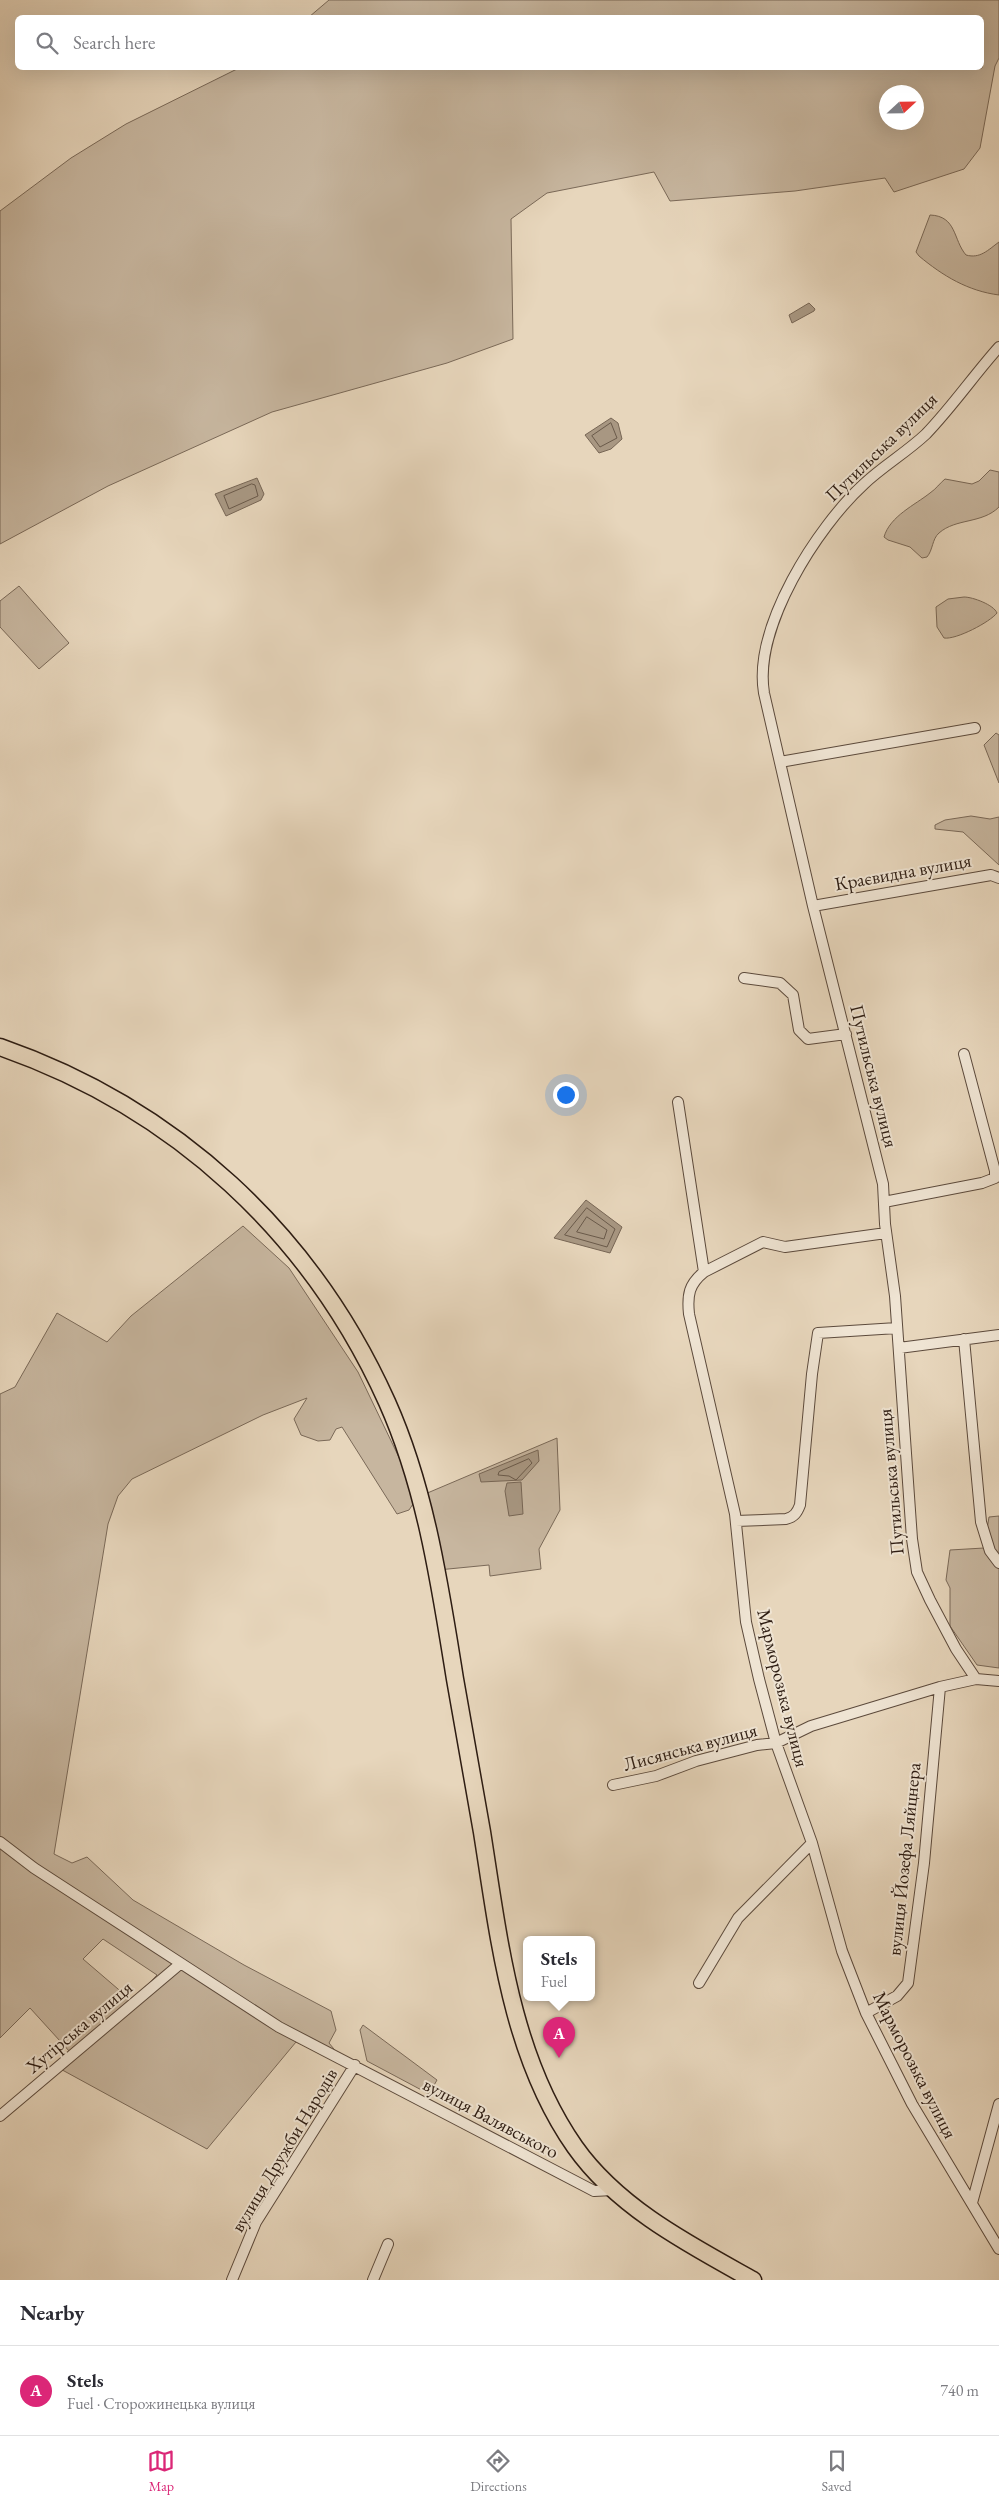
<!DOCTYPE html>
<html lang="en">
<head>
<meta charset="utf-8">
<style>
	:root { --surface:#fff; --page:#f2f2f3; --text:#2b2b33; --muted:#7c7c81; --line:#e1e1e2; --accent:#db2777 }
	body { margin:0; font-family:"EB Garamond",serif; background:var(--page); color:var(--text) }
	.compass { position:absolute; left:879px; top:85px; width:45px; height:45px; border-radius:50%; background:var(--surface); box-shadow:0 5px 20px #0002; rotate:68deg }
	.you { position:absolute; left:565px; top:1094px; width:18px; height:18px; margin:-12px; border:4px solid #fff; border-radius:50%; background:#1a73e8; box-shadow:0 0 0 8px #1a73e833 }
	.badge { display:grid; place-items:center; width:32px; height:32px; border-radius:50%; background:var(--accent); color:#fff; font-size:16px; font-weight:700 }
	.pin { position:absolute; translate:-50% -41px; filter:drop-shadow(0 1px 2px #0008) }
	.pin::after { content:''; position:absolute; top:26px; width:18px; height:15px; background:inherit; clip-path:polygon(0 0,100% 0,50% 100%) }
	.popup { position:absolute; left:523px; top:1936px; width:72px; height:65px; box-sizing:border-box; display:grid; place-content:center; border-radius:8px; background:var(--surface); filter:drop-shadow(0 1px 4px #0005); font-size:16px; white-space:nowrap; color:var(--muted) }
	.popup b { font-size:19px; color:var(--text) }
	.popup::after { content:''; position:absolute; left:50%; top:100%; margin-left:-10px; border:10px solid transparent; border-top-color:var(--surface) }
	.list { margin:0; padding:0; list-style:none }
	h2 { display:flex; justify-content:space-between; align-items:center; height:65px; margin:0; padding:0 20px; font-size:21px }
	h2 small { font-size:16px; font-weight:400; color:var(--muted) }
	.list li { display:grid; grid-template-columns:32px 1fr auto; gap:15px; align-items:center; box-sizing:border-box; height:90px; padding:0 20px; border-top:1px solid var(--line) }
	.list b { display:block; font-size:19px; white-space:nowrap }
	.list p { margin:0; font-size:16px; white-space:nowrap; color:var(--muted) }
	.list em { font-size:16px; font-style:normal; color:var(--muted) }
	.icon { flex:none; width:28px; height:28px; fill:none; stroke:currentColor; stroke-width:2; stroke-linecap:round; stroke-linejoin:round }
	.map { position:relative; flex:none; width:999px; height:2280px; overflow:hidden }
	.search { position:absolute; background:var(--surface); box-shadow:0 5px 20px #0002; left:15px; right:15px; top:15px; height:55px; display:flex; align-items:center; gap:12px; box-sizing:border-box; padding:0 18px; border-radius:8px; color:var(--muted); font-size:19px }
	.sheet { height:155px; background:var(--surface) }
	nav { display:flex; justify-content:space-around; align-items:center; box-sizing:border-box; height:70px; border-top:1px solid var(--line); background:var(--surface); font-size:14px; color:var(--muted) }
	nav a { display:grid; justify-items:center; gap:2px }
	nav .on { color:var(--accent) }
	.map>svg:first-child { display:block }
	.green { fill:#c7b69f; stroke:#7a6958; fill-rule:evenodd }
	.water { fill:#a89782; stroke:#765 }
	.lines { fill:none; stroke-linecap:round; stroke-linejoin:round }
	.shore { stroke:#6a5a4a; stroke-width:1 }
	.minor-casing { stroke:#5c4a3c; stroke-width:12 }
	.primary-casing { stroke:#2d1c12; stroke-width:19 }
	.minor { stroke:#efe4d3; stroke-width:10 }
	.primary { stroke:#e7d6bc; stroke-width:16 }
	.labels { text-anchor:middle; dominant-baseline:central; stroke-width:4; stroke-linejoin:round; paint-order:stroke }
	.street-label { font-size:19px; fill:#2d1c12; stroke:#efe4d3 }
</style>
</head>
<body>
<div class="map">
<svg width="999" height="2280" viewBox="0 0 999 2280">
	<rect width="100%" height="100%" fill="#e7d6bc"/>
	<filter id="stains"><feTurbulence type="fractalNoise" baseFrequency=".004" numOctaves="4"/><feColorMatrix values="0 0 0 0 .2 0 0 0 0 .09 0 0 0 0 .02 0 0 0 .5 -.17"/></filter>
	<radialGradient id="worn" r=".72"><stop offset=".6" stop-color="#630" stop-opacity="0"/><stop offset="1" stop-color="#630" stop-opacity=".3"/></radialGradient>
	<!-- green -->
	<path class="green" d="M329,0H999V58L995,66L980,148L964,169L894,192L885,178L795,191L670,201L654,172L547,193L511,219L513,339L447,363L272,412L108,486L0,544V211L71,158L126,124L239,68H982V18L309,17ZM886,92H916V122H886Z
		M930,215C957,216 953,240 966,255C980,259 988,250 999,242V295C968,291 943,276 919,256L916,252Z
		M990,470L999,472V507C982,524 956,518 939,533C932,539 933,550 927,557L922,558L910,547L888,540L884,537C890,516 915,505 930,493C936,489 940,483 945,479L972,484L979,481Z
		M19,586L69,643L39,669L0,627V601Z
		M964,597C973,597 994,605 997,613C990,622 956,640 944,638L937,627L936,607L948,599Z
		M996,733L999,735V783L984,745Z
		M971,816L990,819L999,817V865L963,832L935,829V825L945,820Z
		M243,1226L289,1268L358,1372L418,1497L557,1438L560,1510L539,1549L541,1569L490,1576L489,1565L438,1570L417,1498L409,1510L397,1514L342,1427L336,1429L330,1440L318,1441L301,1435L294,1419L307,1398L263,1415L132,1479L118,1496L108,1524L54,1854L72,1863L87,1857L133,1900L244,1965L331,2011L336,2030L329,2043L347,2065L296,2042L207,2149L55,2066L70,2052L30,2008L0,2038V1394L15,1387L57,1313L107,1342L131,1316ZM103,1939L157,1975L132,2001L83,1959Z
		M999,1516V1668L977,1665L950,1626V1588L946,1580L950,1550L984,1548L989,1517Z
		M363,2025L437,2080L429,2094L367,2061L360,2030Z"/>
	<!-- water -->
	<path class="water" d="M809,303L815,309L814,311L792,323L789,315Z
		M611,418L618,423L622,439L611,449L599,453L585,435Z
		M257,478L264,494L261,500L226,516L215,494Z
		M586,1200L622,1227L610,1253L554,1238Z
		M538,1450L539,1461L522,1480L481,1482L479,1474Z
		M521,1482L523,1514L509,1516L505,1491L507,1483Z"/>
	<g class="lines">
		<!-- shore -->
		<path class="shore" d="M611,423L617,438L600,447L592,436Z
			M252,484L255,485L258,496L229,509L224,496Z
			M587,1208L615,1229L607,1247L565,1235Z
			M587,1217L607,1230L604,1239L577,1232Z
			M529,1459L532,1463L516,1480L509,1476L498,1475L499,1472Z"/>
		<defs>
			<path id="minor" d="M780,762L975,728
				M813,906L991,875L999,878
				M744,978L780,983L793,995L799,1030L808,1039L846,1034
				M678,1102L704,1272C689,1284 687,1295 689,1314L735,1514L746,1622L759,1679L776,1743L812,1843L842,1951L866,2013L912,2104L999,2249
				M884,1202L982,1183L995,1178V1171L964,1054
				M704,1272L763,1242L785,1247L886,1233
				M964,1339L981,1522L990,1551L999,1563
				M899,1348L999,1335
				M736,1521L786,1519C794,1517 797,1513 800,1505L812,1374L818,1333L897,1328
				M976,1679L999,1681
				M613,1785L656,1776L696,1761L757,1745L776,1743L811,1726L940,1687L976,1679L956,1649L930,1600L917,1572L912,1539L895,1296L885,1224L883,1184L813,906L764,693C753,627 817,527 864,484C883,466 907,452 926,434C952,407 974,375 999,347
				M0,1842L34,1868L279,2027L594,2191L613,2190
				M699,1983L738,1918L812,1843
				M866,2013L897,1996L908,1983L924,1863L940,1687
				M0,2116L180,1964
				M972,2203L999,2104
				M232,2280L256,2222L355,2065
				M373,2280L388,2244"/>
			<path id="primary" d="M0,1047C175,1108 311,1233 387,1402C426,1489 440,1586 455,1679C464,1730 473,1781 482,1832C499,1939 511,2056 575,2147C618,2208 690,2245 753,2280"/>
		</defs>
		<!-- minor casing -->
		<use href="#minor" class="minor-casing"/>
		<!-- primary casing -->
		<use href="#primary" class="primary-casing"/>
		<!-- minor -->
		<use href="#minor" class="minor"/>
		<!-- primary -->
		<use href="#primary" class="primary"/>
	</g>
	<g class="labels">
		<!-- street labels -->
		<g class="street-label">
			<text transform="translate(881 447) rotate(-44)">Путильська вулиця</text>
			<text transform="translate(903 872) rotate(-10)">Краєвидна вулиця</text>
			<text transform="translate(874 1076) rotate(76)">Путильська вулиця</text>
			<text transform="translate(891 1482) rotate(-95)">Путильська вулиця</text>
			<text transform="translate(783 1688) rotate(76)">Марморозька вулиця</text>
			<text transform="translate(690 1747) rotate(-15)">Лисянська вулиця</text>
			<text transform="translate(904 1859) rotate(-84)">вулиця Йозефа Ляйцнера</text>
			<text transform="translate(79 2027) rotate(-40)">Хутірська вулиця</text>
			<text transform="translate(915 2065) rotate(63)">Марморозька вулиця</text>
			<text transform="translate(491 2118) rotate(28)">вулиця Валявського</text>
			<text transform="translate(284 2150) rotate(-59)">вулиця Дружби Народів</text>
		</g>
	</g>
	<rect width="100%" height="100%" filter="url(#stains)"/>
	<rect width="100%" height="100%" fill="url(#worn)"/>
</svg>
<svg class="compass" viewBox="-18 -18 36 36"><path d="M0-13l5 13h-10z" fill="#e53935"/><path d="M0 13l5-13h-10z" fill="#7c7c81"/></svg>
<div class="you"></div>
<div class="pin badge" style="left:559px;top:2058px">A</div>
<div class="popup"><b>Stels</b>Fuel</div>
<div class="search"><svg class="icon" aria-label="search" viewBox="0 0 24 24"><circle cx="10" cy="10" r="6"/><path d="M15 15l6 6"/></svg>Search here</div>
</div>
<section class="sheet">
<h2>Nearby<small></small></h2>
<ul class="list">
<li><span class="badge">A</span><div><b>Stels</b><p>Fuel · Сторожинецька вулиця</p></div><em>740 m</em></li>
</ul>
</section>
<nav>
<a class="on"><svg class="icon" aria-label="map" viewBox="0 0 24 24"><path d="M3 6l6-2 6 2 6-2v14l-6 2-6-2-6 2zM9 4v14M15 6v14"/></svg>Map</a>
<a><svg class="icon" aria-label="directions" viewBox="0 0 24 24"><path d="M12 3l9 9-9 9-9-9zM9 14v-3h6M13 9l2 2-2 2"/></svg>Directions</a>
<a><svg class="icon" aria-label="saved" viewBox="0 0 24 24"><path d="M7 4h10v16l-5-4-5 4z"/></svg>Saved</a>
</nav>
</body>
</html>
